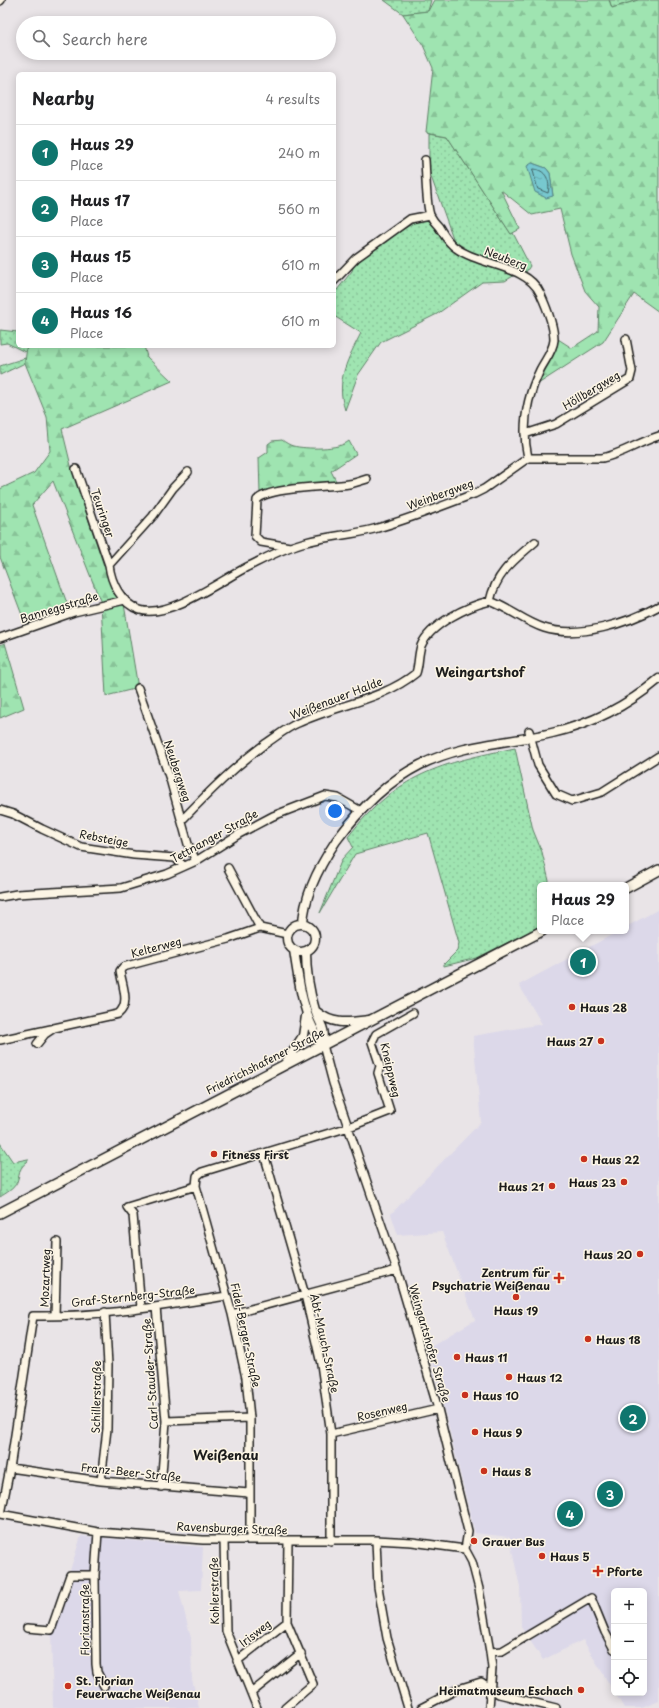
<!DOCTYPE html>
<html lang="en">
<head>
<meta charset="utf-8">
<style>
	:root { --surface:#fff; --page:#f2f2f2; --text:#202124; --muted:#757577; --line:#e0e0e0; --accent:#0f766e }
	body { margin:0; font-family:"Playpen Sans",sans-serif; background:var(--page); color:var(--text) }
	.controls { position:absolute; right:12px; bottom:12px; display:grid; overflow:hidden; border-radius:6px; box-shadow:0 2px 10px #0003 }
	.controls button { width:36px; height:36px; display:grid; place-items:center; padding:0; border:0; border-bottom:1px solid var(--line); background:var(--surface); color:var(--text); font:20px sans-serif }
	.you { position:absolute; left:335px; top:811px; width:14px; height:14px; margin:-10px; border:3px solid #fff; border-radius:50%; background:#1a73e8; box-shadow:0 0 0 6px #1a73e833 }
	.badge { display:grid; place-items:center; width:26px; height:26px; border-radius:50%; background:var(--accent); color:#fff; font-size:13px; font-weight:700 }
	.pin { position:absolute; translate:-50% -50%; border:2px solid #fff; box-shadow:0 1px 4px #0006 }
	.popup { position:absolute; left:537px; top:882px; width:92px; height:52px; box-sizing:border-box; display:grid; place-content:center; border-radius:6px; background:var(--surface); filter:drop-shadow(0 1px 3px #0005); font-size:13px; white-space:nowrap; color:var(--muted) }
	.popup b { font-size:15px; color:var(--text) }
	.popup::after { content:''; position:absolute; left:50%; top:100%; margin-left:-8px; border:8px solid transparent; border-top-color:var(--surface) }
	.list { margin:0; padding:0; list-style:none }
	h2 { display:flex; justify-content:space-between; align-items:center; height:52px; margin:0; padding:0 16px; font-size:17px }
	h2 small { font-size:13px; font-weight:400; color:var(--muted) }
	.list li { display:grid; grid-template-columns:26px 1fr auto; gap:12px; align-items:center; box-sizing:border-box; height:56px; padding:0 16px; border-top:1px solid var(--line) }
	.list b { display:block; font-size:15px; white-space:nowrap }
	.list p { margin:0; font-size:13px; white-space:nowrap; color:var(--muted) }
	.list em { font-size:13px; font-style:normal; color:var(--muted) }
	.icon { flex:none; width:22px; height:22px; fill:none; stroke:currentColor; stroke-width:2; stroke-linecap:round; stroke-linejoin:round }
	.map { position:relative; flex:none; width:659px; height:1708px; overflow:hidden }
	.search { position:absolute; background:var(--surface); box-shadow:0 2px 10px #0003; left:16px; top:16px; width:320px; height:44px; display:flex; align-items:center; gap:10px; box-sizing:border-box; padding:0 14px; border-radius:22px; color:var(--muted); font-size:15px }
	.panel { position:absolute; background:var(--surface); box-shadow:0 2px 10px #0003; left:16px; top:72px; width:320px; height:276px; border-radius:6px }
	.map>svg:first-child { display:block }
	.built { fill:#dcd8e9 }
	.grass { fill:url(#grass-dots); stroke:#5e8066 }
	.forest { fill:url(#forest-firs); stroke:#5e8066; fill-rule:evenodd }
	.water { fill:url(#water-ripples); stroke:#538387 }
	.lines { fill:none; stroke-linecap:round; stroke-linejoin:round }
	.shore { stroke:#406164; stroke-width:1 }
	.minor-casing { stroke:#1c1c1c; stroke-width:10 }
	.tertiary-casing { stroke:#1c1c1c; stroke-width:11 }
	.secondary-casing { stroke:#1c1c1c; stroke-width:12 }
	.minor { stroke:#fcf5e5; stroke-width:7 }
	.tertiary { stroke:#fcf5e5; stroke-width:8 }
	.secondary { stroke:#fcf5e5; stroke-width:9 }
	.poi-dot { fill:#c8321e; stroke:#fcf5e5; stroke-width:1.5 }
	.labels { text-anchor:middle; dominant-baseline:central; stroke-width:3; stroke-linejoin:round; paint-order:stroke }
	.street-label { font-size:11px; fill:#1c1c1c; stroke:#fcf5e5 }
	.poi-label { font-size:11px; font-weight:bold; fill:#1c1c1c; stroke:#fcf5e5; text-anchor:start }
	.quarter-label { font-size:13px; font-weight:bold; fill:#1c1c1c; stroke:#fcf5e5 }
</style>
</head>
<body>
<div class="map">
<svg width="659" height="1708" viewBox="0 0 659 1708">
	<defs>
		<pattern id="grass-dots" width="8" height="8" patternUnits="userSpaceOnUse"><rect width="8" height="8" fill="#9fe4b1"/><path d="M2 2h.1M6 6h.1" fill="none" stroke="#88c398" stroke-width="1.8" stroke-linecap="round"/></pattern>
		<pattern id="forest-firs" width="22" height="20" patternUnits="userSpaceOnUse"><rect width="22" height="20" fill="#9fe4b1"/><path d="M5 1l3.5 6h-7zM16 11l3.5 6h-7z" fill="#88c398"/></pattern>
		<pattern id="water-ripples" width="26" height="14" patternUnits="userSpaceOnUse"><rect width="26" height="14" fill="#77c8cf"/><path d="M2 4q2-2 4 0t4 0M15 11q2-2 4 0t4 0" fill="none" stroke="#66abb1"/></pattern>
	</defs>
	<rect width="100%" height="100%" fill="#e9e4e7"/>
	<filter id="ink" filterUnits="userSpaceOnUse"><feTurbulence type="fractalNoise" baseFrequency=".025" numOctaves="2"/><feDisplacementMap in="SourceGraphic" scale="8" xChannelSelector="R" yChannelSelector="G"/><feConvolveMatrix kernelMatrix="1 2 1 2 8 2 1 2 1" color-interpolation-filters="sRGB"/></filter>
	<g filter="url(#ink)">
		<!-- built -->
		<path class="built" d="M659,909V1701L642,1708H624L615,1693H644V1591H614V1692L583,1640L543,1660L521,1627L520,1587L509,1537L475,1533L429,1347L475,1320L442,1232L398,1235L391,1214L481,1122L473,1036L542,1024L519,985L619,931H626V927Z
			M81,1536L203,1547L201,1590L179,1591L191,1638L192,1679L199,1708H53L51,1630Z"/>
		<!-- grass -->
		<path class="grass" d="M384,0H431L428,11L403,14Z
			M609,0H638L612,8Z
			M429,133L447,136L511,234L513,233L530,266L526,272L481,258L454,241L429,171Z
			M420,219L433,222L446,245L463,256L515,275L505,281L482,282L437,314L381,342L358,375L345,410C335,380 348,359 361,333L334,316V289L337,290L352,271L356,258Z
			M0,330L18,332V346H27L25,352L7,343L0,344Z
			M25,358V363L0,375V366Z
			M515,748L533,830L542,852L550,885H540V926L477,958L444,966V964L457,951L459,943L428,833L355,854L320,913L342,859L353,847L348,837C397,774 441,763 515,748Z
			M0,1143L13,1162L28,1159V1161C18,1169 21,1171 17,1182C14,1189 6,1193 0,1197Z"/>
		<!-- forest -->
		<path class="forest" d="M434,0H609L612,8L638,0H659V312L634,294L603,342L538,384L558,339L572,348L598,331L599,307L585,291L571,254L560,209L532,215L501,190L520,229L511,234L447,136L426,132L433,68L423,45L403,14L428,11ZM532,163L546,168L550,173L553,196Z
			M27,346H144L147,357L172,381L62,429L72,470L113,593L124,604L138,688L106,696L101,603L53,481L32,505L69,609L25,623L0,557V489L34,473L50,451L47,417L25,363Z
			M282,440C285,442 289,445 293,446C306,449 339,450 349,441L356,454L331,471L336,481L284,487L260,494L259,458L268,452V444L272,441Z
			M5,643L24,708L0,718V645Z"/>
		<!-- water -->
		<path class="water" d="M532,163L546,168L550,173L553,196L546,198L535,192L527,166Z"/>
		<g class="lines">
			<!-- shore -->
			<path class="shore" d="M533,169C546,169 551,182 548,193L538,189Z"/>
			<defs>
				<path id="minor" d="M0,1L1,0
					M425,160C426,173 426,204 430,215C432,219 436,224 439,227C444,235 448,243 456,248C480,266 527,265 540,293C546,306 554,326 554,340C553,351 545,360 540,370C526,399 521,427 528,458
					M334,281L356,258L410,219L430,215
					M525,434L556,424L630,379L632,371L626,339
					M76,469L109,565
					M188,472L173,488L153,516L109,565C111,582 121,604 140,610C168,619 222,580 247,567C266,558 285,547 306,542C328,536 352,535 374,529C408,520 441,506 474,494L484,489L528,458H602C622,454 639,442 659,436
					M290,547L261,542L255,536L257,500C268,487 330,487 349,484C355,483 361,481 367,479
					M490,601C496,573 514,560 535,542
					M0,638L74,612L125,600
					M138,688L170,779L188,844L196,861
					M529,731L538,765L556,794L572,801L602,792L659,756
					M0,810L13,814L42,829L81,847L134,855L175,858L184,866
					M182,820C209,792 234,767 265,744C276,737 286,728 298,723C336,705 383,700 416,673C419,665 418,655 421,646C430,624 468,606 490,601C509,608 525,622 544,628C579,639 628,623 659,606
					M228,868L260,928
					M0,897L17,894L121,888L167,874L196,861L239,834L273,816L325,796L338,798L361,811
					M0,1040L51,1029
					M37,1044L45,1034L54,1028L118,1014C131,1004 122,985 120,971L123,967L228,939L260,928L287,934
					M323,1045L333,1083L397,1270L438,1409L468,1531L465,1549L472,1562L479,1589L490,1652L492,1668L489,1708
					M264,1154L305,1295L321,1364L331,1434V1541
					M156,1307L166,1421L161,1487
					M141,1308L133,1215L127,1207L196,1186
					M232,1314L397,1270
					M55,1316L57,1242
					M166,1421L250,1418
					M331,1434L438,1409
					M10,1468L101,1481L249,1493
					M101,1481L107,1429L108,1365L105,1312
					M0,1514L98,1532L203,1540H376L412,1542L465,1549
					M1,1514L10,1468L33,1316C98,1317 163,1306 227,1296
					M98,1532L95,1575L96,1664L97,1672L104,1686
					M224,1540L226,1631L257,1708
					M250,1540V1418L246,1378L232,1314L196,1186L197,1176L202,1172L349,1127L390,1111L378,1073L380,1066L372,1042L376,1034L413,1013
					M376,1540L378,1587L387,1638L408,1708
					M27,1628L51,1630L70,1575H95
					M490,1652L502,1651L591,1598L605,1632L614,1649
					M237,1661L287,1622
					M251,1693L301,1653
					M285,1708L313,1684L287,1622L288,1541
					M421,1708L458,1689L481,1682L499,1694L556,1708"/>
				<path id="tertiary" d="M303,924C304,895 320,865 336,841C359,810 386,782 420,765C461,744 508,743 552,733C592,724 628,705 659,679
					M287 938a14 14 0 1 1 28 0a14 14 0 1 1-28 0Z
					M294,950C299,983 303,1018 323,1045
					M306,951C306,971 309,991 315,1010C320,1026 326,1026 323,1045
					M317,1012C334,1026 350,1022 370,1020
					M285,1064L303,1036L306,1016"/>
				<path id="secondary" d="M626,888L659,870
					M0,1213L542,931"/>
			</defs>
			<!-- minor casing -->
			<use href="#minor" class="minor-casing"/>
			<!-- tertiary casing -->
			<use href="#tertiary" class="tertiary-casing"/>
			<!-- secondary casing -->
			<use href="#secondary" class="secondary-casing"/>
			<!-- minor -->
			<use href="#minor" class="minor"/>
			<!-- tertiary -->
			<use href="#tertiary" class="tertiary"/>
			<!-- secondary -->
			<use href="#secondary" class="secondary"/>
		</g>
	</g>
	<!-- markers -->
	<g class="poi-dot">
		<circle cx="572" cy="1007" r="4"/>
		<circle cx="601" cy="1041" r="4"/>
		<circle cx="214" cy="1154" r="4"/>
		<circle cx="584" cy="1159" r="4"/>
		<circle cx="624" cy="1182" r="4"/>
		<circle cx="552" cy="1186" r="4"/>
		<circle cx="640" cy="1254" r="4"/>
		<path d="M557 1272h4v4h4v4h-4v4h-4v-4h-4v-4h4z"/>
		<circle cx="516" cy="1297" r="4"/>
		<circle cx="588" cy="1339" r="4"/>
		<circle cx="457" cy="1357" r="4"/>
		<circle cx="509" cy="1377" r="4"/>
		<circle cx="465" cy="1395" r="4"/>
		<circle cx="475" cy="1432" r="4"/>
		<circle cx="484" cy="1471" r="4"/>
		<circle cx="474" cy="1541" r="4"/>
		<circle cx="542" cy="1556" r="4"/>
		<path d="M596 1565h4v4h4v4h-4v4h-4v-4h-4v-4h4z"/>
		<circle cx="68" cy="1686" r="4"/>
		<circle cx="581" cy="1690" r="4"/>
	</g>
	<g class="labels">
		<!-- street labels -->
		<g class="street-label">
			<text transform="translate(506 258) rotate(21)">Neuberg</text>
			<text transform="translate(591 390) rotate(-31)">Höllbergweg</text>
			<text transform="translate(440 494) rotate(-20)">Weinbergweg</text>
			<text transform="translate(103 513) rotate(71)">Teuringer</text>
			<text transform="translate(59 607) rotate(-17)">Banneggstraße</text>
			<text transform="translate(336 698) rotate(-21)">Weißenauer Halde</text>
			<text transform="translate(178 771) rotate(72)">Neubergweg</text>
			<text transform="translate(214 836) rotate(-29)">Tettnanger Straße</text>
			<text transform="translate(104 838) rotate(11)">Rebsteige</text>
			<text transform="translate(156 947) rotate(-15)">Kelterweg</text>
			<text transform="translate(265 1061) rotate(-27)">Friedrichshafener Straße</text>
			<text transform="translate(391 1070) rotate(77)">Kneippweg</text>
			<text transform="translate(45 1278) rotate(-88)">Mozartweg</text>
			<text transform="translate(133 1296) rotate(-6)">Graf-Sternberg-Straße</text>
			<text transform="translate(246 1335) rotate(78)">Fidel-Berger-Straße</text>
			<text transform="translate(325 1343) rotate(78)">Abt-Mauch-Straße</text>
			<text transform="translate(430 1343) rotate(74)">Weingartshofer Straße</text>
			<text transform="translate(150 1374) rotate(-94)">Carl-Stauder-Straße</text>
			<text transform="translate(96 1397) rotate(-89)">Schillerstraße</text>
			<text transform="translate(382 1411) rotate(-13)">Rosenweg</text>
			<text transform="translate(131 1472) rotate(6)">Franz-Beer-Straße</text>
			<text transform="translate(232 1528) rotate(2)">Ravensburger Straße</text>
			<text transform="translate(214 1591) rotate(-91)">Kohlerstraße</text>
			<text transform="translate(84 1620) rotate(-90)">Florianstraße</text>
			<text transform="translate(255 1633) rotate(-38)">Irisweg</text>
		</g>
		<!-- poi labels -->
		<g class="poi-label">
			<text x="580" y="1007">Haus 28</text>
			<text x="593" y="1041" text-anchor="end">Haus 27</text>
			<text x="222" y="1154">Fitness First</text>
			<text x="592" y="1159">Haus 22</text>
			<text x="616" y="1182" text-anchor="end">Haus 23</text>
			<text x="544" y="1186" text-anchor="end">Haus 21</text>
			<text x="632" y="1254" text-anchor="end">Haus 20</text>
			<text x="550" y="1272" text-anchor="end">Zentrum für<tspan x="550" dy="13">Psychatrie Weißenau</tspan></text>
			<text x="516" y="1310" text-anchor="middle">Haus 19</text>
			<text x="596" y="1339">Haus 18</text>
			<text x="465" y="1357">Haus 11</text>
			<text x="517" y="1377">Haus 12</text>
			<text x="473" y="1395">Haus 10</text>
			<text x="483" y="1432">Haus 9</text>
			<text x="492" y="1471">Haus 8</text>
			<text x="482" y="1541">Grauer Bus</text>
			<text x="550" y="1556">Haus 5</text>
			<text x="607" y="1571">Pforte</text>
			<text x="76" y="1680">St. Florian<tspan x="76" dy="13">Feuerwache Weißenau</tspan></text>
			<text x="573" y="1690" text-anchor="end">Heimatmuseum Eschach</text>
		</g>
		<!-- quarter labels -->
		<g class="quarter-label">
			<text x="480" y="671">Weingartshof</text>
			<text x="226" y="1454">Weißenau</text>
		</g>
	</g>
</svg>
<div class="controls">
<button>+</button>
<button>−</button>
<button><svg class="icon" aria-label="locate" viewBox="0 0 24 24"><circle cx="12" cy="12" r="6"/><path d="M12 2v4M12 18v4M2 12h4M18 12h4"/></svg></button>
</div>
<div class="you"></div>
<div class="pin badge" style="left:583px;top:962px">1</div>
<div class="popup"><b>Haus 29</b>Place</div>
<div class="pin badge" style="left:633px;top:1418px">2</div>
<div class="pin badge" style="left:610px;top:1494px">3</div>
<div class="pin badge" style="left:570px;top:1514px">4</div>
<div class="search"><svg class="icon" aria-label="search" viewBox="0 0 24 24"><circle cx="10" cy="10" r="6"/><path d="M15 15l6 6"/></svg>Search here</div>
<section class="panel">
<h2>Nearby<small>4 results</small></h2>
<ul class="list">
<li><span class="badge">1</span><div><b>Haus 29</b><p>Place</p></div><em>240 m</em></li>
<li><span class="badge">2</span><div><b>Haus 17</b><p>Place</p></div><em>560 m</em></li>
<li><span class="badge">3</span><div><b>Haus 15</b><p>Place</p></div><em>610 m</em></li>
<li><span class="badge">4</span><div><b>Haus 16</b><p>Place</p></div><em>610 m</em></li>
</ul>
</section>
</div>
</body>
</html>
